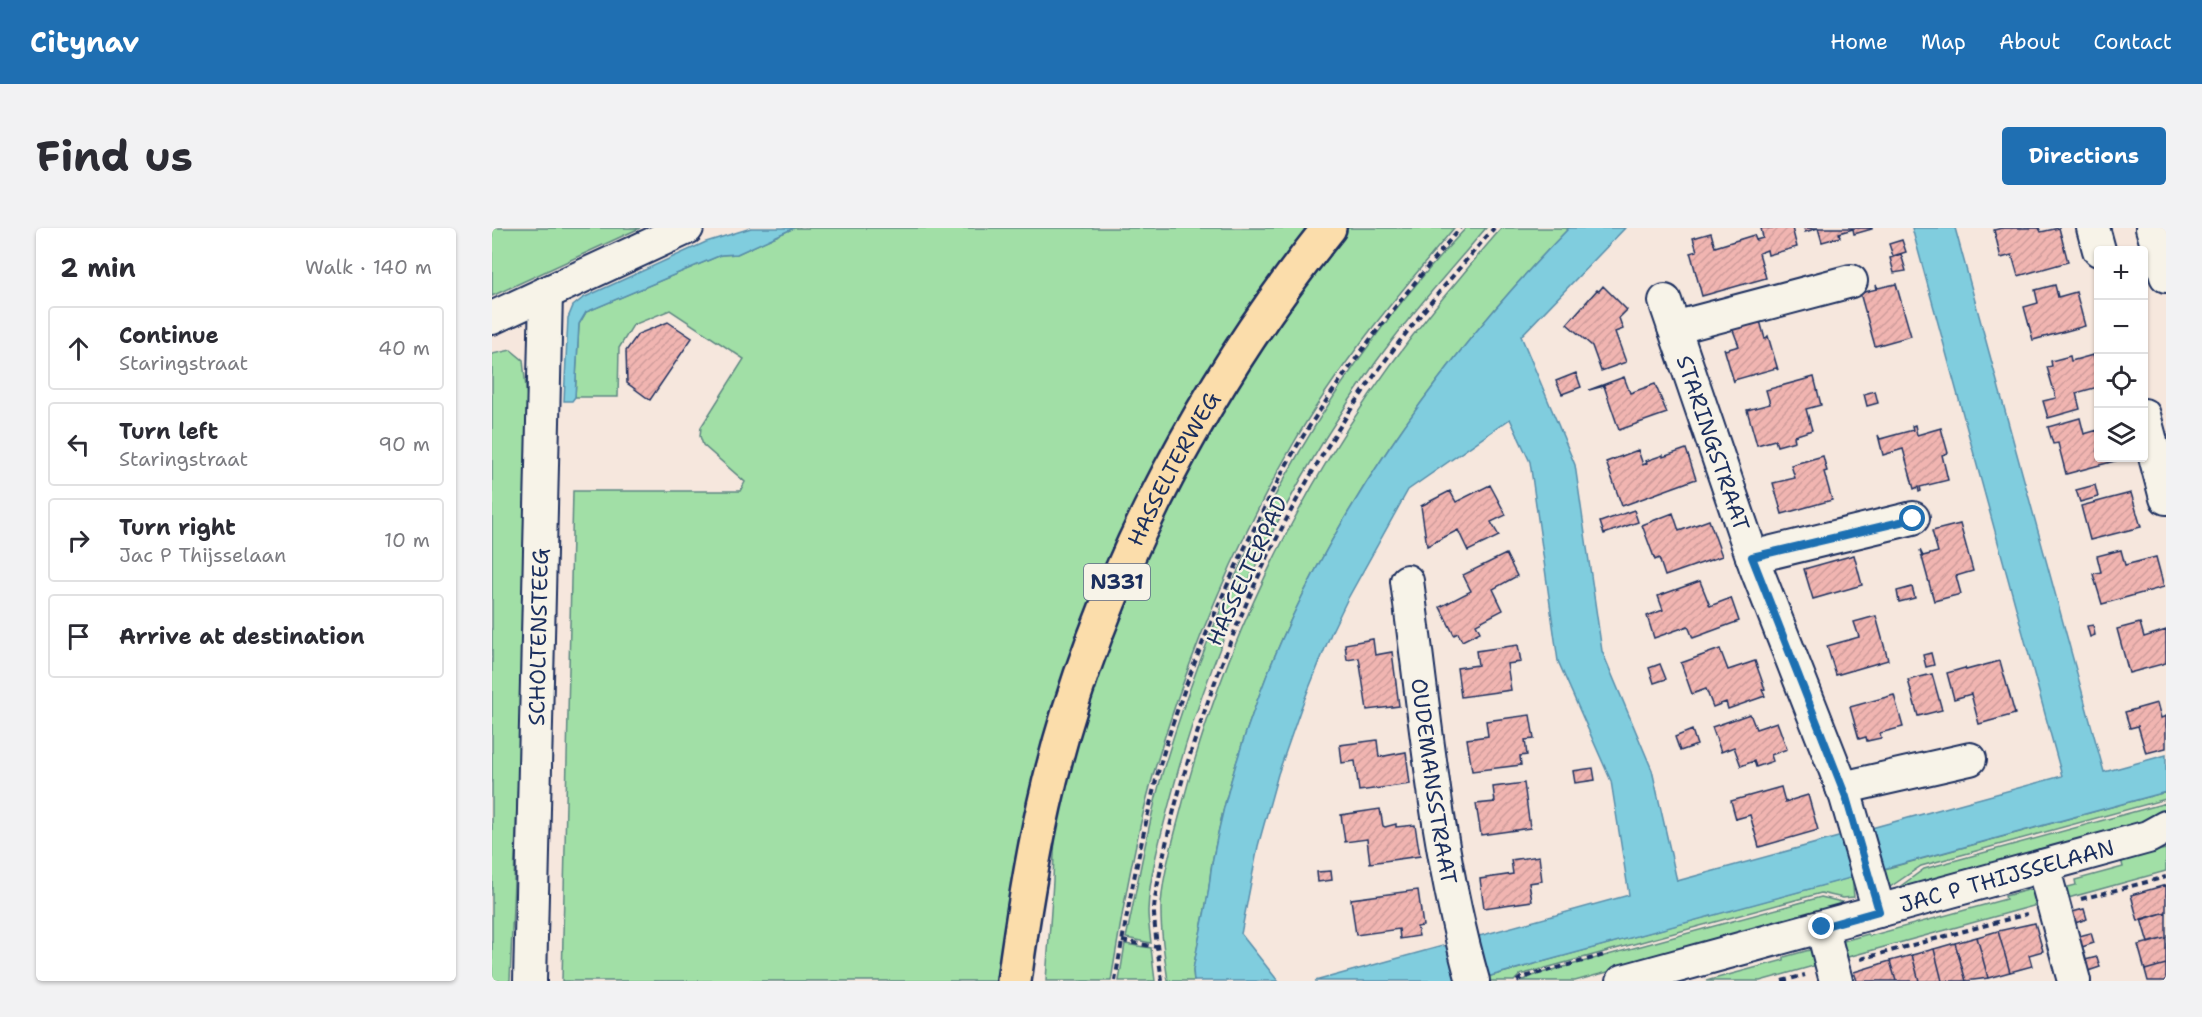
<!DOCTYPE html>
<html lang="en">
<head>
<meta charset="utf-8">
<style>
	:root { --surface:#fff; --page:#f2f2f3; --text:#2b2b33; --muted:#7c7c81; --line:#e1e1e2; --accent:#1f6fb2 }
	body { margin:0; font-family:"Shantell Sans",sans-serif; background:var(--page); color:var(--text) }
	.controls { position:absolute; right:18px; top:18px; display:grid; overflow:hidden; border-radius:6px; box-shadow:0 2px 4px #0004 }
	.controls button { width:54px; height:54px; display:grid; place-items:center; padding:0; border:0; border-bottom:2px solid var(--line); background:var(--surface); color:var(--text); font:30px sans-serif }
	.stop { position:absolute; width:18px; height:18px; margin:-14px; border:4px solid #1f6fb2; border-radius:50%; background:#fff }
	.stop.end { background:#1f6fb2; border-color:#fff; box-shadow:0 2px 6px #0008 }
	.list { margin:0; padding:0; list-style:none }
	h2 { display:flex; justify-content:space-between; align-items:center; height:78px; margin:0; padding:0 24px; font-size:26px }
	h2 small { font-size:20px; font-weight:400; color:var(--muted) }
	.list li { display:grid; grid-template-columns:39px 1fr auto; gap:18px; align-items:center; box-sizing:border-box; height:84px; margin:0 12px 12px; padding:0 12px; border:2px solid var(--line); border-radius:6px }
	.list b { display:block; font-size:22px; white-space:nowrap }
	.list p { margin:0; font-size:20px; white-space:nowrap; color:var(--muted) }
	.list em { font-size:20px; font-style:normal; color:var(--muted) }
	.icon { flex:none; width:33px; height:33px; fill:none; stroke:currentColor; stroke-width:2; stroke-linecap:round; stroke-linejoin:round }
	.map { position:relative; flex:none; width:1674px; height:753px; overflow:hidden; border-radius:6px }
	header { display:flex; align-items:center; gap:36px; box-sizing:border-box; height:84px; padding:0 30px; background:var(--accent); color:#fff }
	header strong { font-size:28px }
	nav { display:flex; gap:33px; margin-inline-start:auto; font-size:21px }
	.intro { display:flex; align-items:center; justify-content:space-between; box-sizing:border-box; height:144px; padding:0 36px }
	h1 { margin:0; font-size:42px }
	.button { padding:15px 27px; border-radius:6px; background:var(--accent); color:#fff; font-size:21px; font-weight:700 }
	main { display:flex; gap:36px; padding:0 36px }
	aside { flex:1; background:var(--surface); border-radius:6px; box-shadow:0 2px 4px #0004 }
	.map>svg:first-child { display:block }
	.grass { fill:#a1dfa6; stroke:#5e8782; stroke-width:1.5 }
	.water { fill:#80cdde; stroke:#588eab; stroke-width:1.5 }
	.building { fill:url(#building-hatch); stroke:#1b2f5e; stroke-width:1.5 }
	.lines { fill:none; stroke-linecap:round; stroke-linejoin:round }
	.minor-casing { stroke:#1b2f5e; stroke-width:36 }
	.major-casing { stroke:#1b2f5e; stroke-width:38 }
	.path { stroke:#1b2f5e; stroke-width:4; stroke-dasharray:6 4.5; stroke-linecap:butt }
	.minor { stroke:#f7f3e8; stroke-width:32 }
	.major { stroke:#fbddab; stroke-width:33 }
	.route { stroke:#1f6fb2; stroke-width:8 }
	.labels { text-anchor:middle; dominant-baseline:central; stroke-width:4.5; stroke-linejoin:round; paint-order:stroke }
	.shield { fill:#f7f3e8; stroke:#5d6a87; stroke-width:1.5 }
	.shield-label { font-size:21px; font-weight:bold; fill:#1b2f5e }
	.street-label { font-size:22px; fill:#1b2f5e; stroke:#f7f3e8 }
</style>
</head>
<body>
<header>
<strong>Citynav</strong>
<nav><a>Home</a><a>Map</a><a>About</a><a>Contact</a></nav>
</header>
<div class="intro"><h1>Find us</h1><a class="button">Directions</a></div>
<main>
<aside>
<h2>2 min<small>Walk · 140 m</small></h2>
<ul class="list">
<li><svg class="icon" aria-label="ahead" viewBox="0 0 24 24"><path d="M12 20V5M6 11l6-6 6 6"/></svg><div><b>Continue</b><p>Staringstraat</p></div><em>40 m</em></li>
<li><svg class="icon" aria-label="left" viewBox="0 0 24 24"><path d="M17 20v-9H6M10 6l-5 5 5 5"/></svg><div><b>Turn left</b><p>Staringstraat</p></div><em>90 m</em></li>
<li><svg class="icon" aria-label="right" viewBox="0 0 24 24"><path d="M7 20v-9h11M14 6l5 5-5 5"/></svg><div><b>Turn right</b><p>Jac P Thijsselaan</p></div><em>10 m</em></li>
<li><svg class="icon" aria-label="arrive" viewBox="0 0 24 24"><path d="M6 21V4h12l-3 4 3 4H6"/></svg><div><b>Arrive at destination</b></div></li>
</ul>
</aside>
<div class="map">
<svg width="1674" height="753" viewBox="0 0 1674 753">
	<defs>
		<pattern id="building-hatch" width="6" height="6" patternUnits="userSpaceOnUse" patternTransform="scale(1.5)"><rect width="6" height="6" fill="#f1b5b1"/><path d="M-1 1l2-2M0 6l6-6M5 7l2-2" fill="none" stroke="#ce9c9b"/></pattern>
	</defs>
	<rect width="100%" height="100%" fill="#f6e7dd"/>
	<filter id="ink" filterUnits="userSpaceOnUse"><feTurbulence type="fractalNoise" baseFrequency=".0167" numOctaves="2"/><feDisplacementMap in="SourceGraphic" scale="12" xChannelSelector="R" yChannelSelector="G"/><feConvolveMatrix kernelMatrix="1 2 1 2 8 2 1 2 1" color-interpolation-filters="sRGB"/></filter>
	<g filter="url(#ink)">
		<!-- grass -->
		<path class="grass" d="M0,0H148L0,68Z
			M302,0H818L665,234L507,753H70L81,263H248L253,254L211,217L208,208L209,199L252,131L178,82L141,97L127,120L126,169H83L87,96L94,84L229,27L245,26Z
			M856,0H962C904,69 845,139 800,218C742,320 695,431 662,544C643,610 630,685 619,753H554C556,720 559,687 561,653C562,628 562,602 567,576C574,542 586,509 596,476C651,303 742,141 856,0Z
			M974,0H994C956,44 918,87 884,134C794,259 724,405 683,554C673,592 657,645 656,683C656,694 658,704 659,715L634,710C646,656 655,600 670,546C729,346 829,153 974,0Z
			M1010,0H1077C949,131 828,300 765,473C746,524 731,577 721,630C718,643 718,657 715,671C711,694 705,718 701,742L702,753H676C673,731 669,708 669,685C668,654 683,606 691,574C741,382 837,202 966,52C981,34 995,16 1010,0Z
			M19,122L31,132L36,179L30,450L18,753H0V126Z
			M1674,564V571L1429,638L1398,659L1389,642Z
			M1674,575V590L1407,664L1406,660L1432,641Z
			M1674,621V643L1576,670L1572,660L1584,657L1583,652L1631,639L1629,631Z
			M1360,649L1362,669L1351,670L1329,665L1028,747L1022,753H996L995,749Z
			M1540,661L1545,677L1352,730L1348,714L1376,706L1378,708L1514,671L1513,668Z
			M1329,669L1354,675L1355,678L1083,753H1028L1046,746Z
			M633,716L659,720L663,753H627Z
			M1321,721L1325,737L1268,753H1214L1292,732V729Z"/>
		<!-- water -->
		<path class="water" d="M259,0H302L245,26L229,27L94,84L87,96L83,169L80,173H72L76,90L81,78L91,70L214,14Z
			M1077,0H1133L1029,108L1083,237L1110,423L1160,542L1185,653L1570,548L1420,0H1463L1612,544L1674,527V564L980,753H823L1137,667L1119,553L1066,433L1038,234L1018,191L916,262L855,372L840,403L809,480L786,546L766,618L749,706L786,753H702L701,742C705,718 711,694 715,671C718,657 718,644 721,630C731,577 746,524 765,473C828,300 949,131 1077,0Z"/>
		<!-- building -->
		<path class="building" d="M1269,0H1300L1305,19L1276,27L1275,22L1267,25L1274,50L1210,68L1199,27L1198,25L1205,23L1201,10L1219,5L1223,19L1262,7L1264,12L1271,10Z
			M1312,0H1380V1L1362,6L1361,1L1347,5L1348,9L1330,14L1326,0L1313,4Z
			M1510,0H1547L1549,4L1567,0L1576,34L1526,48L1520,27L1509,30L1502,2Z
			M1410,12L1414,24L1401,28L1397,16Z
			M1409,26L1414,43L1402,45L1398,30Z
			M1404,56L1419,108L1383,118L1368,65L1385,61L1384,57L1386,60Z
			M1563,57L1566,69L1584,64L1593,98L1541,112L1532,79L1546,75L1543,62Z
			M1111,58L1135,82L1127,90L1131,101L1123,104L1134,134L1109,143L1100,118L1075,96L1105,62L1107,63Z
			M1267,89L1273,111L1276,108L1286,142L1284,140L1242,152V154L1232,120L1233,122L1247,118L1239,97Z
			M176,94L200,110L158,172L135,155L134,123L146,106Z
			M1601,127L1604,137L1606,136V159L1584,165L1588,181L1556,190L1551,173L1564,170L1555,139L1560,138L1559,133L1578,128L1579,133Z
			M1084,145L1089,159L1070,166L1064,153Z
			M1132,149L1138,165L1163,156L1175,185L1127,202L1112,158L1097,162Z
			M1322,149L1329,177L1314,181L1320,202L1302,208L1303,213L1285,218L1283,212L1265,217L1255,182L1278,176L1274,162Z
			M1383,163L1386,175L1375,178L1372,166Z
			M1588,190L1592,206L1606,202V230L1630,231L1574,246L1566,215L1561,216L1556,199Z
			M1423,197L1425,207L1449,200L1456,225L1450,227L1456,252L1428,259L1429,263L1427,264L1426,259L1422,261L1411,221L1391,227L1386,207L1388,211L1421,202L1420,198Z
			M1194,221L1204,251L1130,278L1114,234L1146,222L1151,237L1155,235L1154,233L1171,227V229Z
			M1331,228L1335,243L1332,244L1340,272L1290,286L1281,255L1303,250L1299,237Z
			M998,257L1014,287L999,294L1007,308L976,323L966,302L935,318L929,278L958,263L964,274Z
			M1603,257L1606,269L1588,274L1584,262Z
			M1639,265L1649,299L1598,312L1589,278Z
			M1142,282L1146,294L1112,306L1108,294Z
			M1181,285L1187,303L1217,292L1230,328L1173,348L1167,330L1163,332L1150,297Z
			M1468,296L1481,343L1464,348L1469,366L1442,373L1428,322L1431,328L1446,324L1440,303Z
			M1629,322L1633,337L1664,329L1672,359L1610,376L1601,346L1609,344L1605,328Z
			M1014,326L1025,348L1001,361L1011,382L984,396L988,404L970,413L966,405L962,407L948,379L979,363L971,347Z
			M1362,327L1370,357L1321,371L1312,341Z
			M1208,353L1218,378L1239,370L1247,393L1201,410L1196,398L1162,410L1155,388L1171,382L1166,368Z
			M1420,359L1423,370L1407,374L1405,363Z
			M1384,388L1396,432L1344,447L1335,418L1367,409L1362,394Z
			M1648,395L1652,409L1674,402V435L1637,445L1625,401Z
			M1601,397L1603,407L1598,409L1595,398Z
			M881,411L883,427L900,424L907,478L875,482L867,430L855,432L853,416Z
			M1026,417L1029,434L1015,436L1019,462L969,469L965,440L986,437L984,423Z
			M1228,421L1236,442L1263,433L1273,461L1270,462L1273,468L1236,481L1234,474L1221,479L1214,461L1200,466L1189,435Z
			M1439,425L1442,437L1434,439L1431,427Z
			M1508,433L1523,486L1487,496L1479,466L1462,471L1455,445L1473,440L1474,442Z
			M1168,436L1174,451L1162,455L1157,440Z
			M1440,446L1450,482L1426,488L1416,452Z
			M1402,467L1411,499L1388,505L1389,510L1375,513L1374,509L1367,511L1358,479Z
			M1665,475L1669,490L1674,488V520L1654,525L1646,498L1638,500L1633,484Z
			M1258,486L1264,501L1285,494L1295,521L1279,527L1281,533L1264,539L1262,533L1249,538L1242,519L1229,524L1220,499Z
			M1038,487L1042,511L1033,512L1035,527L1028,528L1029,537L980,543L975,511L996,508L994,493Z
			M1200,502L1205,517L1188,523L1183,509Z
			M885,512L887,529L914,524L918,556L867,563L863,533L850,535L848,517Z
			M1101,540L1103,552L1083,555L1081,543Z
			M1032,555L1038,600L989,607L984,576L1003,574L1001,559Z
			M1289,559L1293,574L1316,567L1326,602L1267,619L1258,587L1244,591L1239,573Z
			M888,581L891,598L893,599L904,596V599L923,597L928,628L878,635L875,611L853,614L849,587Z
			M1047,628L1050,653L1037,655L1040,673L992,680L988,651L1021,646L1019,632Z
			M839,643L840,652L826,654L825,644Z
			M1674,657V684L1646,693L1639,667Z
			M926,662L931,698L925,699L927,708L908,711L907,701L864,707L859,671Z
			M1592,681L1595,691L1583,695L1580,684Z
			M1674,684V710L1656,715L1649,691Z
			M1543,695L1551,723L1537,727L1540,738L1518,744L1506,703Z
			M1506,703L1518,744L1496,750L1485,709Z
			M1599,705L1602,715L1590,719L1587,708Z
			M1485,709L1496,750L1474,753L1463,715Z
			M1674,710V736L1653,742L1646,717Z
			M1463,715L1474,753H1450L1442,721Z
			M1442,721L1450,753H1427L1420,727Z
			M1420,727L1427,753H1404L1398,733Z
			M1605,729L1608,739L1596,743L1593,732Z
			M1398,733L1404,753H1365L1362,744Z
			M1674,736V753H1656L1653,742Z"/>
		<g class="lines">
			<defs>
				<g id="minor">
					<path d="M1601,0L1607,22"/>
					<path d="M1660,0L1674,48"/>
					<path id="s1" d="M1173,73L1264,340L1354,569L1387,683"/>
					<path d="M0,90L195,0"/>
					<path d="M1182,100L1359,53"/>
					<path d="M1652,187L1674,270"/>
					<path d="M1260,329L1421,290"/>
					<path id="s2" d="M915,353C933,486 944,623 981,753"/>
					<path d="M1350,560L1478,531"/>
					<path d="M1551,638L1582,753"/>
					<path d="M1330,699L1344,753"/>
					<path id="s3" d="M38,753L54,65"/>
					<path id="s4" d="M1131,753L1656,609L1674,599"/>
				</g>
				<g id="major">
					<path id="s5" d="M522,753C530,694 539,636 552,578C598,371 705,165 837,0"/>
				</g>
			</defs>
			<!-- minor casing -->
			<use href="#minor" class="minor-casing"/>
			<!-- major casing -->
			<use href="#major" class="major-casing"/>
			<!-- path -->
			<path class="path" d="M1589,671L1674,649
				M630,713L665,719
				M1369,731L1535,686
				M623,753C635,684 648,616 665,548C687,466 725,375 763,299C776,272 790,244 805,218C853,140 909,70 968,0
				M670,753C667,731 663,708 662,685C662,671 666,655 669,640C678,593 691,546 707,500C749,372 810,246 890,137C925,89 963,45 1002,0
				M1025,753L1029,750L1116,726
				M1290,753L1313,747"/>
			<!-- minor -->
			<use href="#minor" class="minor"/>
			<!-- major -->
			<use href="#major" class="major"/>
		</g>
	</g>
	<g class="lines" filter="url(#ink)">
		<!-- route -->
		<path class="route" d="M1330,699L1387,683L1354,569L1260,329L1421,291"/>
	</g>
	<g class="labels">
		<!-- shield labels -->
		<rect class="shield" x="592" y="336" width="66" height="36" rx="4.5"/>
		<g class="shield-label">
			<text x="625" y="354">N331</text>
		</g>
		<!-- street labels -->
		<g class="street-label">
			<text stroke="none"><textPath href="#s1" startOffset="150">STARINGSTRAAT</textPath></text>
			<text stroke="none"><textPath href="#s5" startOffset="540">HASSELTERWEG</textPath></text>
			<text transform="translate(755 343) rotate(-65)">HASSELTERPAD</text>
			<text stroke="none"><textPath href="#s3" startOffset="344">SCHOLTENSTEEG</textPath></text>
			<text stroke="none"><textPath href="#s2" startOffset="202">OUDEMANSSTRAAT</textPath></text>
			<text stroke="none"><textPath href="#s4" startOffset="398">JAC P THIJSSELAAN</textPath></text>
		</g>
	</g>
</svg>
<div class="controls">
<button>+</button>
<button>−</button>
<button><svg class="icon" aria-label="locate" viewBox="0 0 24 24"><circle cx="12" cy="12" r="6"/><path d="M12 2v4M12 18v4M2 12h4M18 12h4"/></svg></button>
<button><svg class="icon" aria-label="layers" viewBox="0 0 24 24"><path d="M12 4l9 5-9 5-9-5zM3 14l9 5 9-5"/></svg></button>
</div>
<div class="stop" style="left:1421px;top:291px"></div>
<div class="stop end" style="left:1330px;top:699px"></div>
</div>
</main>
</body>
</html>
